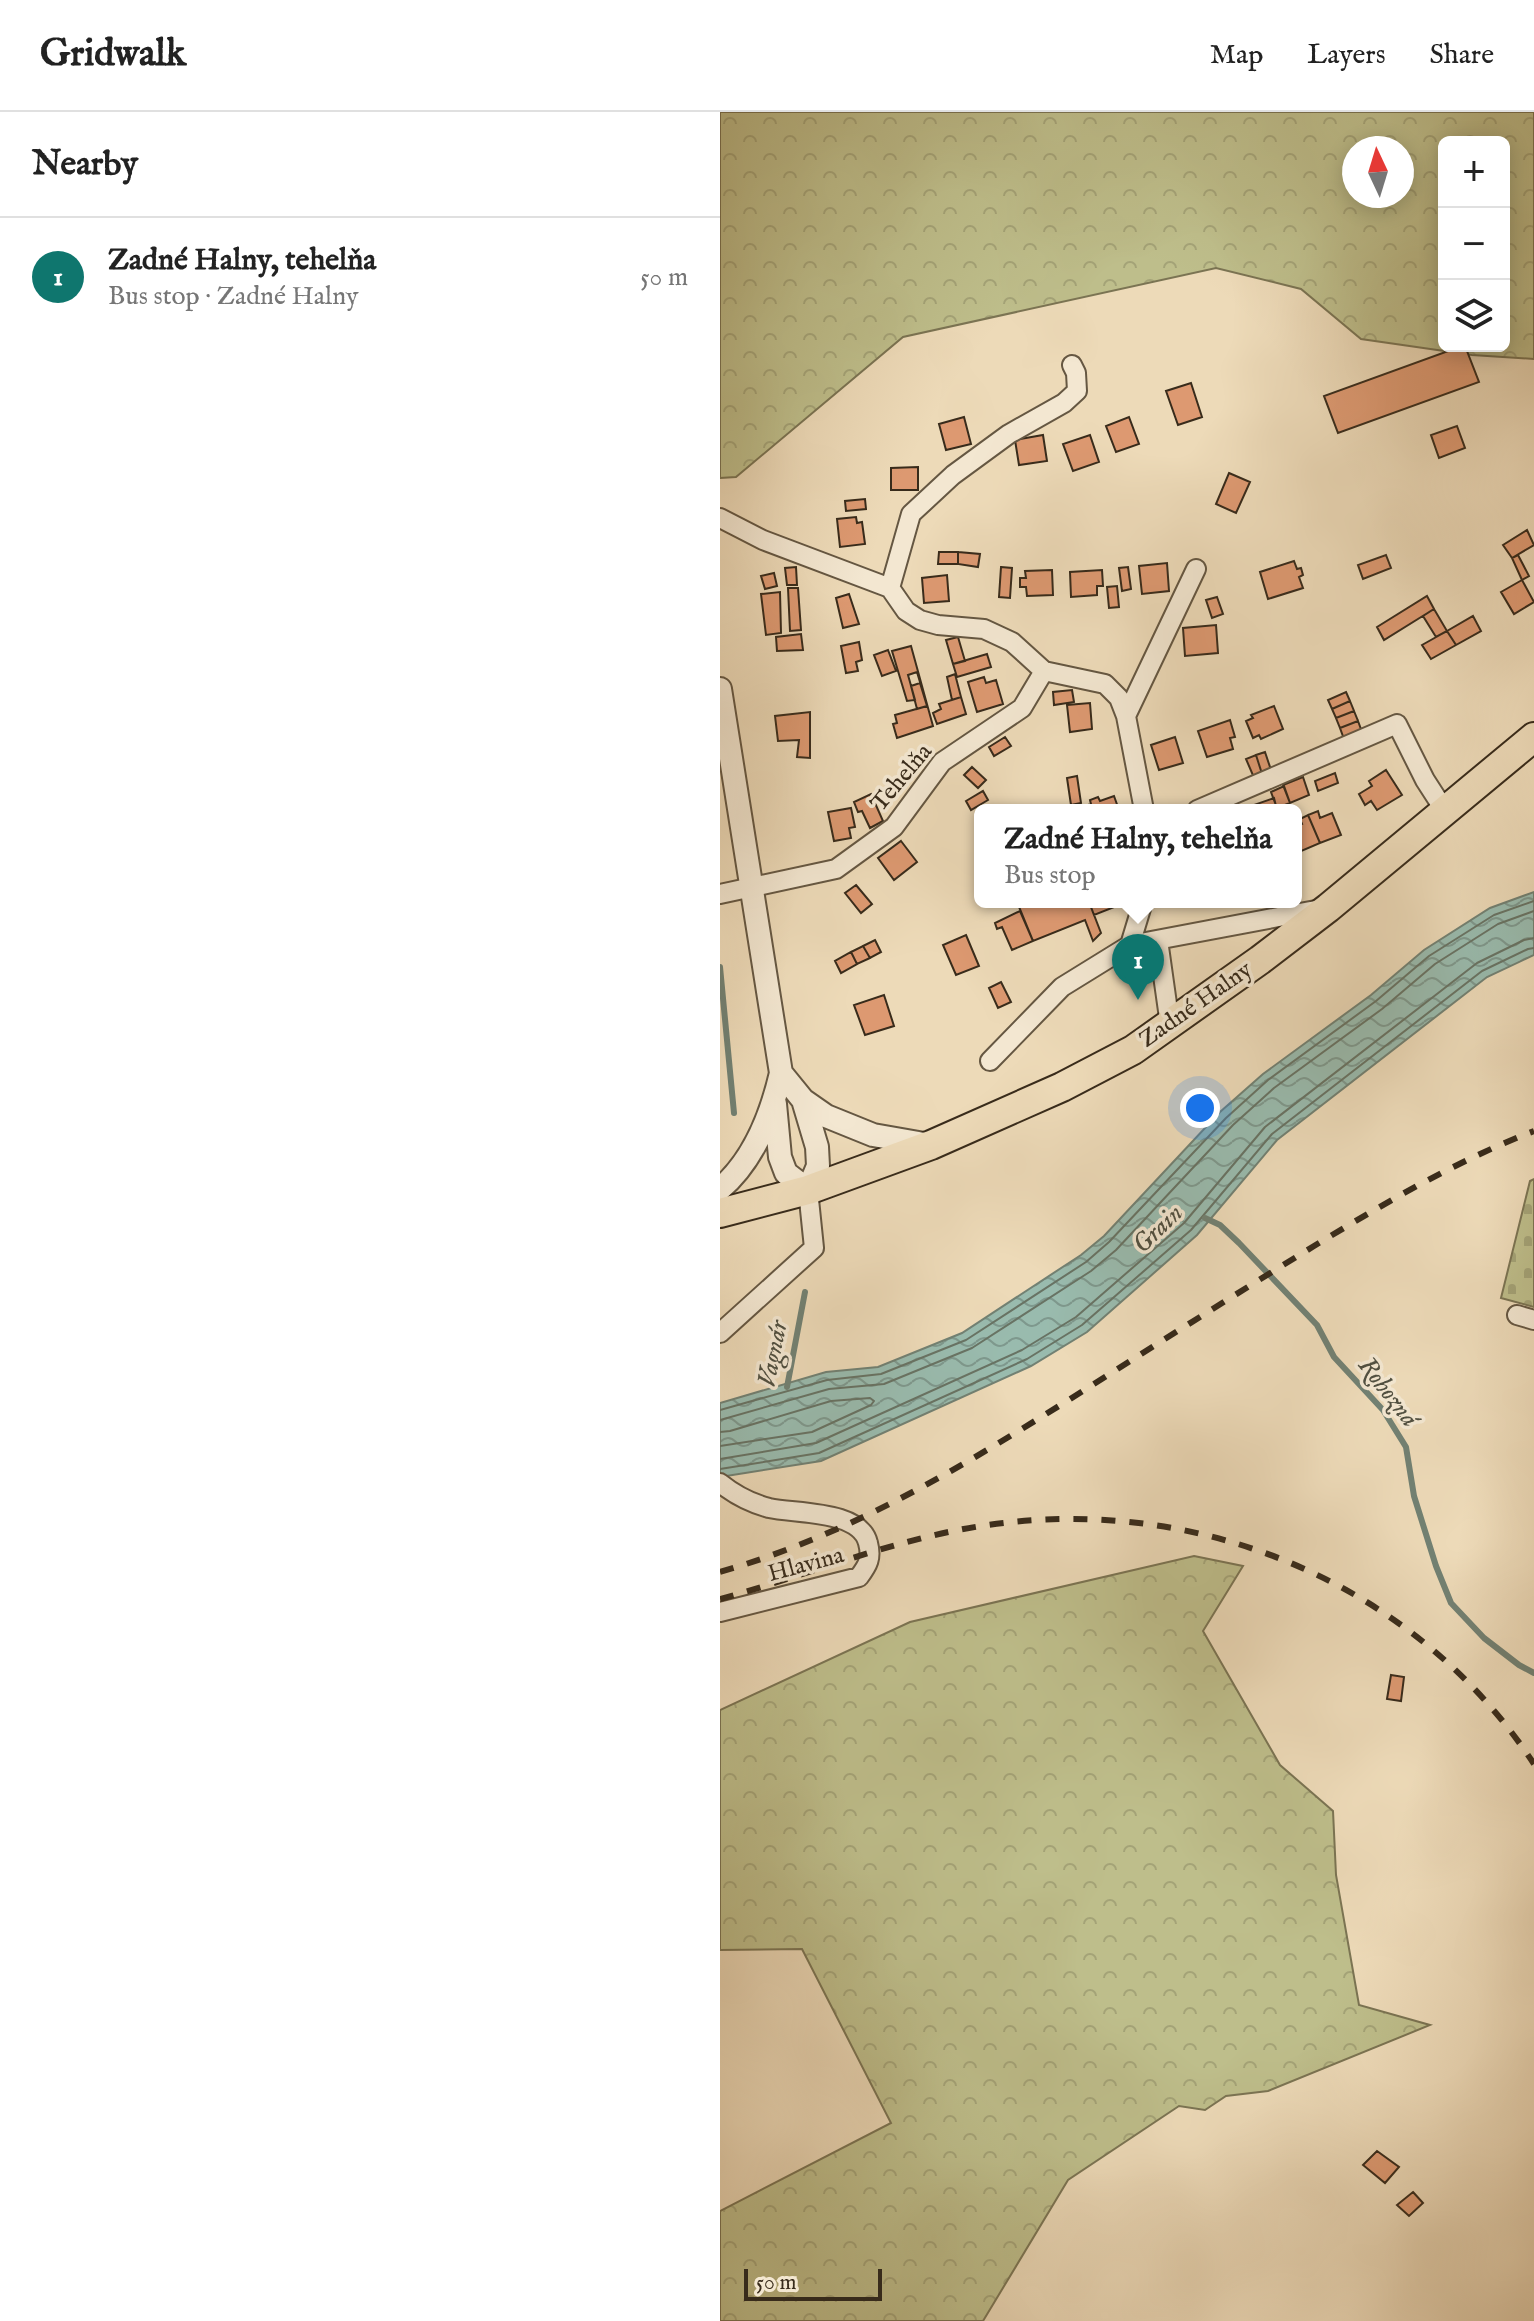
<!DOCTYPE html>
<html lang="en">
<head>
<meta charset="utf-8">
<style>
	:root { --surface:#fff; --page:#f2f2f2; --text:#222; --muted:#767676; --line:#e0e0e0; --accent:#0f766e }
	body { margin:0; font-family:"IM FELL English",serif; background:var(--page); color:var(--text) }
	.controls { position:absolute; right:24px; top:24px; display:grid; overflow:hidden; border-radius:12px; box-shadow:0 4px 20px #0003 }
	.controls button { width:72px; height:72px; display:grid; place-items:center; padding:0; border:0; border-bottom:2px solid var(--line); background:var(--surface); color:var(--text); font:40px sans-serif }
	.compass { position:absolute; left:622px; top:24px; width:72px; height:72px; border-radius:50%; background:var(--surface); box-shadow:0 4px 20px #0003; rotate:356deg }
	.scale { position:absolute; left:24px; bottom:20px; width:138px; box-sizing:border-box; padding-left:8px; border:4px solid #382b1b; border-top:0; font-size:22px; line-height:28px; white-space:nowrap; color:#382b1b; -webkit-text-stroke:6px #f3e7d1; paint-order:stroke }
	.you { position:absolute; left:480px; top:996px; width:28px; height:28px; margin:-20px; border:6px solid #fff; border-radius:50%; background:#1a73e8; box-shadow:0 0 0 12px #1a73e833 }
	.badge { display:grid; place-items:center; width:52px; height:52px; border-radius:50%; background:var(--accent); color:#fff; font-size:26px; font-weight:700 }
	.pin { position:absolute; translate:-50% -66px; filter:drop-shadow(0 2px 4px #0008) }
	.pin::after { content:''; position:absolute; top:42px; width:28px; height:24px; background:inherit; clip-path:polygon(0 0,100% 0,50% 100%) }
	.popup { position:absolute; left:254px; top:692px; width:328px; height:104px; box-sizing:border-box; display:grid; place-content:center; border-radius:12px; background:var(--surface); filter:drop-shadow(0 2px 6px #0005); font-size:26px; white-space:nowrap; color:var(--muted) }
	.popup b { font-size:30px; color:var(--text) }
	.popup::after { content:''; position:absolute; left:50%; top:100%; margin-left:-16px; border:16px solid transparent; border-top-color:var(--surface) }
	.list { margin:0; padding:0; list-style:none }
	h2 { display:flex; justify-content:space-between; align-items:center; height:104px; margin:0; padding:0 32px; font-size:34px }
	h2 small { font-size:26px; font-weight:400; color:var(--muted) }
	.list li { display:grid; grid-template-columns:52px 1fr auto; gap:24px; align-items:center; box-sizing:border-box; height:120px; padding:0 32px; border-top:2px solid var(--line) }
	.list b { display:block; font-size:30px; white-space:nowrap }
	.list p { margin:0; font-size:26px; white-space:nowrap; color:var(--muted) }
	.list em { font-size:26px; font-style:normal; color:var(--muted) }
	.icon { flex:none; width:44px; height:44px; fill:none; stroke:currentColor; stroke-width:2; stroke-linecap:round; stroke-linejoin:round }
	.map { position:relative; flex:none; width:814px; height:2209px; overflow:hidden }
	header { display:flex; align-items:center; gap:48px; box-sizing:border-box; height:112px; padding:0 40px; background:var(--surface); border-bottom:2px solid var(--line) }
	header strong { font-size:38px }
	nav { display:flex; gap:44px; margin-inline-start:auto; font-size:28px }
	main { display:flex }
	aside { flex:1; background:var(--surface) }
	.map>svg:first-child { display:block }
	.forest { fill:url(#forest-crowns); stroke:#7b7453; stroke-width:2; fill-rule:evenodd }
	.cemetery { fill:url(#cemetery-stones); stroke:#7b7453; stroke-width:2 }
	.water { fill:url(#water-waves); stroke:#728173; stroke-width:2 }
	.lines { fill:none; stroke-linecap:round; stroke-linejoin:round }
	.shore { stroke:#687364; stroke-width:2 }
	.stream { stroke:#728173; stroke-width:6 }
	.building { fill:#dd9971; stroke:#382b1b; stroke-width:2 }
	.minor-casing { stroke:#655742; stroke-width:22 }
	.tertiary-casing { stroke:#655742; stroke-width:26 }
	.primary-casing { stroke:#382b1b; stroke-width:32 }
	.minor { stroke:#f3e7d1; stroke-width:18 }
	.tertiary { stroke:#f3e7d1; stroke-width:22 }
	.primary { stroke:#eddab8; stroke-width:28 }
	.rail { stroke:#382b1b; stroke-width:6; stroke-dasharray:14 14; stroke-linecap:butt }
	.labels { text-anchor:middle; dominant-baseline:central; stroke-width:7; stroke-linejoin:round; paint-order:stroke }
	.street-label { font-size:24px; fill:#382b1b; stroke:#f3e7d1 }
	.water-label { font-size:26px; font-style:italic; fill:#504f40; stroke:#f3e7d1 }
</style>
</head>
<body>
<header>
<strong>Gridwalk</strong>
<nav><a>Map</a><a>Layers</a><a>Share</a></nav>
</header>
<main>
<aside>
<h2>Nearby<small></small></h2>
<ul class="list">
<li><span class="badge">1</span><div><b>Zadné Halny, tehelňa</b><p>Bus stop · Zadné Halny</p></div><em>50 m</em></li>
</ul>
</aside>
<div class="map">
<svg width="814" height="2209" viewBox="0 0 814 2209">
	<defs>
		<pattern id="forest-crowns" width="20" height="18" patternUnits="userSpaceOnUse" patternTransform="scale(2)"><rect width="20" height="18" fill="#bebe8b"/><path d="M2 6a3 3 0 1 1 6 0M12 15a3 3 0 1 1 6 0" fill="none" stroke="#a4a377"/></pattern>
		<pattern id="cemetery-stones" width="16" height="16" patternUnits="userSpaceOnUse" patternTransform="scale(2)"><rect width="16" height="16" fill="#bebe8b"/><path d="M2 7V4a2 2 0 0 1 4 0v3zM10 15v-3a2 2 0 0 1 4 0v3z" fill="#a4a377"/></pattern>
		<pattern id="water-waves" width="16" height="10" patternUnits="userSpaceOnUse" patternTransform="scale(2)"><rect width="16" height="10" fill="#99bbae"/><path d="M0 5q4-4 8 0t8 0" fill="none" stroke="#7e988d"/></pattern>
	</defs>
	<rect width="100%" height="100%" fill="#eddab8"/>
	<filter id="stains"><feTurbulence type="fractalNoise" baseFrequency=".0025" numOctaves="4"/><feColorMatrix values="0 0 0 0 .2 0 0 0 0 .09 0 0 0 0 .02 0 0 0 .5 -.17"/></filter>
	<radialGradient id="worn" r=".72"><stop offset=".6" stop-color="#630" stop-opacity="0"/><stop offset="1" stop-color="#630" stop-opacity=".3"/></radialGradient>
	<!-- forest -->
	<path class="forest" d="M0,0H814V247L752,243L641,227L581,177L496,156L183,225L16,365L0,366ZM724,30H784V234H724ZM634,36H682V84H634Z
		M474,1444L523,1454L483,1519L560,1653L613,1699L616,1763L639,1893L710,1913L548,1979L506,1984L485,1998L459,1994L348,2068L263,2209H0V2099L171,2011L82,1837L0,1838V1598L190,1510Z"/>
	<!-- cemetery -->
	<path class="cemetery" d="M814,1067V1195L781,1186L810,1069Z"/>
	<!-- water -->
	<path class="water" d="M814,780V843L767,865L557,1028L477,1123L367,1220L311,1254L101,1349L0,1365V1291L106,1260L158,1255L242,1221L361,1143L384,1124L500,1000L543,962L651,883L704,838L770,796Z"/>
	<g class="lines">
		<!-- shore -->
		<path class="shore" d="M0,1298L107,1268L161,1262L246,1228L366,1150L389,1130L506,1006L548,968L656,889L709,844L774,803L814,789
			M0,1308L109,1277L164,1272L252,1236L371,1159L396,1138L513,1013L554,976L662,897L715,852L778,812L814,799
			M0,1320L10,1319L111,1289L150,1286L154,1289L151,1293L92,1320L0,1334
			M0,1347L96,1331L302,1238L356,1205L464,1111L545,1015L757,851L804,828L814,826
			M0,1357L99,1341L307,1247L362,1213L471,1118L552,1022L762,859L808,837L814,836"/>
		<!-- stream -->
		<path class="stream" d="M0,855L14,1001
			M485,1106L500,1113L519,1131L597,1213L614,1245L663,1298L686,1335L694,1384L716,1454L731,1491L764,1526L799,1553L814,1561
			M67,1275L85,1180"/>
	</g>
	<!-- building -->
	<path class="building" d="M742,234H745L759,270L618,321L604,284Z
		M471,271L482,305L458,313L446,279Z
		M244,305L251,332L226,338L219,312Z
		M409,305L419,332L396,340L386,314Z
		M737,314L745,336L719,346L711,323Z
		M323,323L327,349L299,353L295,328Z
		M370,323L379,350L353,359L343,332Z
		M198,355V378H171V356Z
		M509,361L530,370L516,401L496,392Z
		M145,387L146,397L126,399L125,389Z
		M136,405L137,411L142,410L145,432L120,435L117,407Z
		M807,418L814,433L792,446L783,433Z
		M219,440H238V452H218Z
		M238,440L260,442L258,455L238,452Z
		M666,443L671,456L643,467L638,453Z
		M798,443L809,464L802,468L792,446Z
		M574,449L577,457L581,456L583,463L579,465L583,476L548,487L540,460Z
		M447,451L449,479L422,482L419,454Z
		M76,455L77,473H67L65,456Z
		M281,455L292,456L290,486L279,485Z
		M408,455L411,477L402,479L399,456Z
		M332,458L333,483L307,484L306,475H300V466H306L305,459Z
		M382,458L383,474H377V483L351,485L350,460Z
		M54,461L57,474L45,477L41,464Z
		M227,463L229,489L204,491L202,466Z
		M802,468L814,490L794,502L781,480Z
		M397,474L399,495L389,496L387,475Z
		M68,476H78L81,518L70,519Z
		M60,480L61,521L46,523L41,482Z
		M129,482L139,512L123,516L116,486Z
		M707,484L714,497L664,528L657,515Z
		M497,485L503,502L492,506L486,488Z
		M714,497L727,519L716,525L703,504Z
		M753,504L761,519L736,533L727,519Z
		M496,513L498,541L465,544L463,516Z
		M727,519L736,533L711,547L702,533Z
		M81,522L83,538L57,539L56,525Z
		M238,525L245,549L233,552L226,528Z
		M139,530L142,548L136,550L138,559L126,561L121,534Z
		M191,534L213,614L177,626L173,612L177,611L175,603L207,594L197,560L188,563L195,588L187,589L172,539Z
		M168,538L176,559L162,564L154,543Z
		M267,542L271,555L237,565L233,552Z
		M235,562L241,585L232,588L227,565Z
		M264,565L266,571L276,568L283,592L257,600L248,570Z
		M200,571L207,594L197,597L191,574Z
		M352,578L354,590L334,593L333,580Z
		M626,580L630,589L612,597L608,588Z
		M241,585L246,602L217,612L213,601L221,597L219,592Z
		M630,589L634,599L616,606L612,597Z
		M370,591L372,617L350,620L347,593Z
		M554,594L563,617L541,627L539,623L533,626L526,609L533,606L531,603Z
		M634,599L638,609L620,616L616,606Z
		M90,600V646L77,645L79,628L58,629L55,604Z
		M510,608L515,625L510,626L513,637L487,645L478,619Z
		M638,609L642,620L624,627L620,616Z
		M285,625L291,634L274,644L269,635Z
		M455,625L463,651L439,658L431,633Z
		M545,640L552,661L543,665L536,643Z
		M536,643L543,665L535,668L526,647Z
		M252,655L266,668L258,676L244,663Z
		M666,658L682,683L657,698L651,689L645,693L639,682L652,674L649,669Z
		M615,661L618,671L598,679L595,669Z
		M357,664L361,691L351,693L347,666Z
		M583,665L589,683L570,691L563,673Z
		M564,674L570,691L557,696L551,680Z
		M263,679L268,688L251,698L246,689Z
		M151,682L163,709L150,716L142,699L138,700L134,690Z
		M394,684L399,698H366L365,694L371,692L370,688L378,685L380,689Z
		M554,686L557,698H529L528,695Z
		M131,696L135,715L129,716L131,726L114,729L108,700Z
		M598,699L600,706L612,701L621,723L600,731L588,703Z
		M588,703L600,731L579,740L576,731V714L582,712L580,707Z
		M181,729L197,750L174,768L158,746Z
		M136,773L152,792L141,801L125,781Z
		M297,790H369L381,821L373,829L365,808L313,829Z
		M369,790H396L397,794L374,803Z
		M300,799L313,829L292,838L282,815L277,817L275,811Z
		M246,823L259,854L236,863L223,833Z
		M155,828L161,840L150,846L143,834Z
		M143,834L150,846L137,852L131,840Z
		M131,840L137,852L121,861L115,849Z
		M281,870L291,890L278,896L269,876Z
		M164,883L174,914L145,923L134,893Z
		M671,1563L684,1565L681,1589L667,1587Z
		M657,2039L679,2055L665,2071L643,2053Z
		M693,2080L703,2091L689,2104L677,2093Z"/>
	<g class="lines">
		<defs>
			<path id="minor" d="M0,406L43,428L170,476L186,499L200,508L218,513L264,517L292,530L324,559L385,572L399,586L406,604L476,457
				M170,476L191,402L233,363L289,322L344,291L357,279L356,261L352,253
				M406,604L424,698
				M477,698L677,612L705,668L725,699
				M0,782L116,757L174,715L222,650L302,596L324,559
				M438,828L450,913
				M410,833L423,790
				M270,949L342,875L410,833L601,797
				M797,1203L814,1208
				M0,1221L94,1136L88,1078
				M0,1371C15,1383 30,1391 49,1396C77,1402 140,1398 148,1431C152,1446 148,1453 139,1465L0,1500"/>
			<path id="tertiary" d="M0,577L61,961C51,1004 34,1048 0,1077
				M83,988L106,1004L153,1023L210,1033
				M55,992L60,1045L66,1061L88,1078L98,1054L97,1035L83,988L61,961"/>
			<path id="primary" d="M0,1101L88,1078L211,1033L342,975L413,938L540,848L608,796L814,625"/>
		</defs>
		<!-- minor casing -->
		<use href="#minor" class="minor-casing"/>
		<!-- tertiary casing -->
		<use href="#tertiary" class="tertiary-casing"/>
		<!-- primary casing -->
		<use href="#primary" class="primary-casing"/>
		<!-- minor -->
		<use href="#minor" class="minor"/>
		<!-- tertiary -->
		<use href="#tertiary" class="tertiary"/>
		<!-- primary -->
		<use href="#primary" class="primary"/>
		<!-- rail -->
		<path class="rail" d="M0,1460C128,1423 235,1359 347,1289C429,1237 511,1185 594,1134C665,1091 736,1049 814,1019
			M0,1487C89,1463 176,1426 268,1413C480,1382 696,1472 814,1652"/>
	</g>
	<g class="labels">
		<!-- street labels -->
		<g class="street-label">
			<text transform="translate(182 666) rotate(-50)">Tehelňa</text>
			<text transform="translate(476 893) rotate(-35)">Zadné Halny</text>
			<text transform="translate(86 1453) rotate(-15)">Hlavina</text>
		</g>
		<!-- water labels -->
		<g class="water-label">
			<text transform="translate(438 1117) rotate(-44)">Grain</text>
			<text transform="translate(53 1242) rotate(-79)">Vagnár</text>
			<text transform="translate(668 1280) rotate(52)">Rohozná</text>
		</g>
	</g>
	<rect width="100%" height="100%" filter="url(#stains)"/>
	<rect width="100%" height="100%" fill="url(#worn)"/>
</svg>
<div class="controls">
<button>+</button>
<button>−</button>
<button><svg class="icon" aria-label="layers" viewBox="0 0 24 24"><path d="M12 4l9 5-9 5-9-5zM3 14l9 5 9-5"/></svg></button>
</div>
<svg class="compass" viewBox="-18 -18 36 36"><path d="M0-13l5 13h-10z" fill="#e53935"/><path d="M0 13l5-13h-10z" fill="#767676"/></svg>
<div class="scale">50 m</div>
<div class="you"></div>
<div class="pin badge" style="left:418px;top:888px">1</div>
<div class="popup"><b>Zadné Halny, tehelňa</b>Bus stop</div>
</div>
</main>
</body>
</html>
